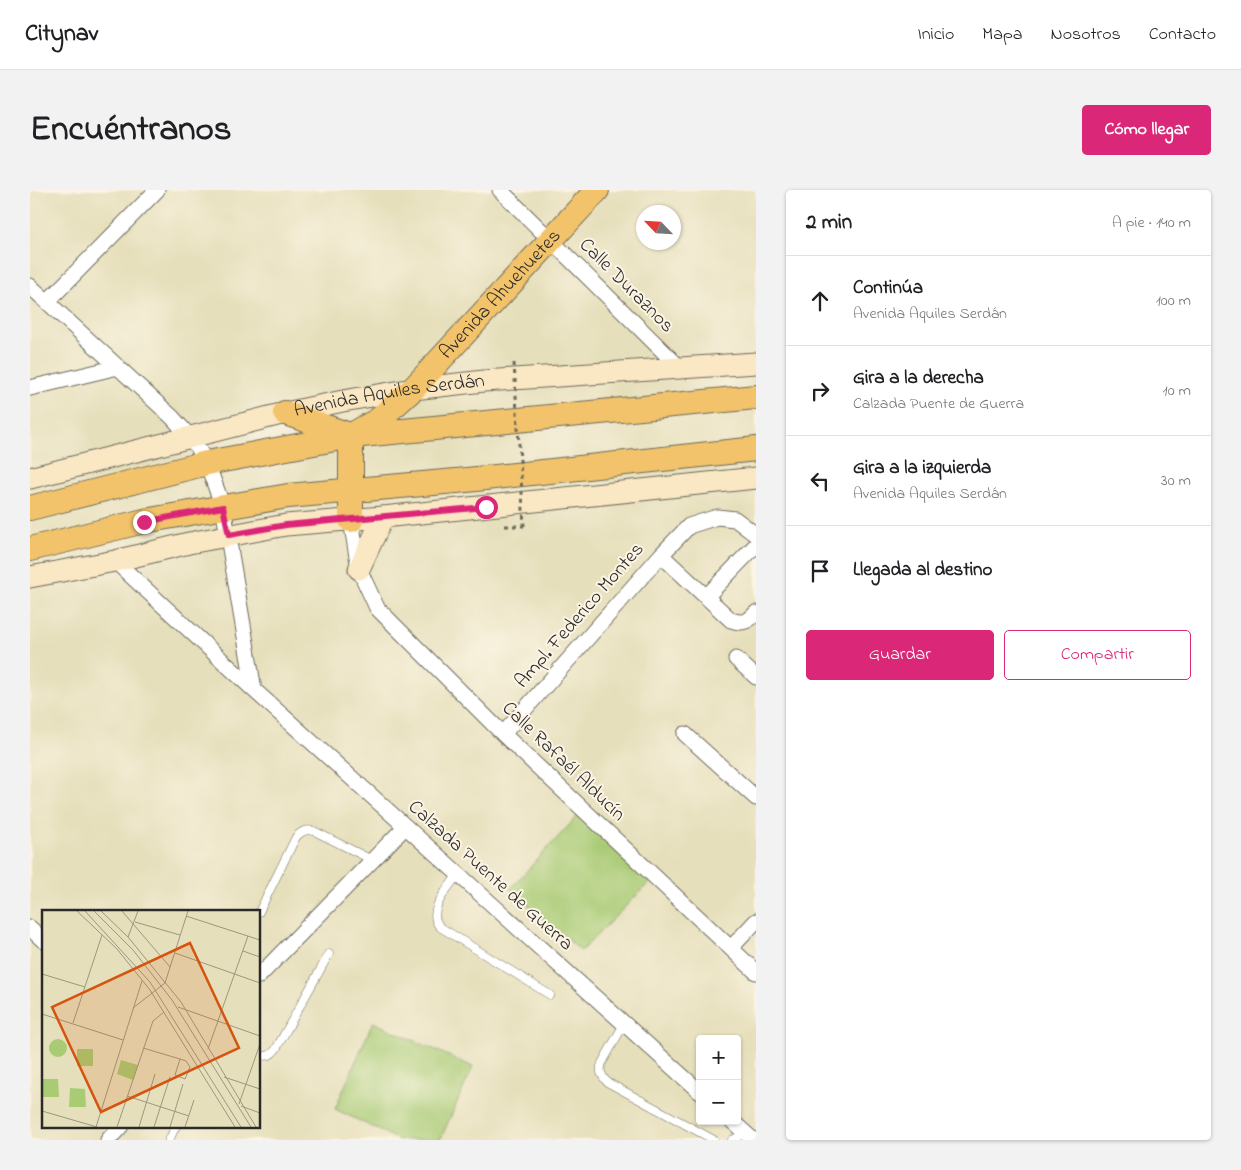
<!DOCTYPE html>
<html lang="es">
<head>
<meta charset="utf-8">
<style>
	:root { --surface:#fff; --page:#f2f2f2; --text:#202124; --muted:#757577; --line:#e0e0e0; --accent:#db2777 }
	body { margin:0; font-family:"Indie Flower",sans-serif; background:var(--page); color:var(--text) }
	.controls { position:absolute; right:15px; bottom:15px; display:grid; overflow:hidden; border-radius:5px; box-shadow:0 1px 4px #0004 }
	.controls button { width:45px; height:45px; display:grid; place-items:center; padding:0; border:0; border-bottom:1px solid var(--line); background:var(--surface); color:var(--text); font:25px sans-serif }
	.compass { position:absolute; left:606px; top:15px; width:45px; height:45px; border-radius:50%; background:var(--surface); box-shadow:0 1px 4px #0004; rotate:295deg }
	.stop { position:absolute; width:15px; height:15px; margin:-11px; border:4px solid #db2777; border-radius:50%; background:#fff }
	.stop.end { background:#db2777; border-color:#fff; box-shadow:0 1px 5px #0008 }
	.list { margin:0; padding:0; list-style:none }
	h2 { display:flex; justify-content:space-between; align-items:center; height:65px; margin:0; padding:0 20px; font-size:21px }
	h2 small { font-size:16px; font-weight:400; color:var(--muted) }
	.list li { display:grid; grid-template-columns:32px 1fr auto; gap:15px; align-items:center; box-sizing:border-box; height:90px; padding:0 20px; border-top:1px solid var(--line) }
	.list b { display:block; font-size:19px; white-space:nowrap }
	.list p { margin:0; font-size:16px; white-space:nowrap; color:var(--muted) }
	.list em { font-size:16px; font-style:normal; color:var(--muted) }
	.actions { display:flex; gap:10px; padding:15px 20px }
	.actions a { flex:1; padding:11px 0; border:1px solid var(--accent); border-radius:5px; text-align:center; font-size:18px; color:var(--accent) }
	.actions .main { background:var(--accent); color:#fff }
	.icon { flex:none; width:28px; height:28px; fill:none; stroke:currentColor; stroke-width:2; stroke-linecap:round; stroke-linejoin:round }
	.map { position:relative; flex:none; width:726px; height:950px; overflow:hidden; border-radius:5px }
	header { display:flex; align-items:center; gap:30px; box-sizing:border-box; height:70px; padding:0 25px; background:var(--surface); border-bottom:1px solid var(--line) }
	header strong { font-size:24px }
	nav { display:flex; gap:28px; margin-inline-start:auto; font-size:18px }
	.intro { display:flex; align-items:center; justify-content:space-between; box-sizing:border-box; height:120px; padding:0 30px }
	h1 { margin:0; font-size:35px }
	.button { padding:12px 22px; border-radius:5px; background:var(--accent); color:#fff; font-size:18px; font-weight:700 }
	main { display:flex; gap:30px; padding:0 30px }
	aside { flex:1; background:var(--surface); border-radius:5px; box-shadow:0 1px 4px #0004 }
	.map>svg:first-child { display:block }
	.park { fill:#a9cb74; stroke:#6a7b50 }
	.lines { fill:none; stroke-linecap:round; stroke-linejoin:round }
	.lane-casing { stroke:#6c6a5d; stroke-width:9 }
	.street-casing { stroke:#6c6a5d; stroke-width:17 }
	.secondary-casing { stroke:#6c6a5d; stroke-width:23 }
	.primary-casing { stroke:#6c6a5d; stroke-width:26 }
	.path { stroke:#6c6a5d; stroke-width:3; stroke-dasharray:4 4; stroke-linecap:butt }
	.lane { stroke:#fff; stroke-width:8 }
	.street { stroke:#fff; stroke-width:15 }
	.secondary { stroke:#fae7c3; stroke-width:21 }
	.primary { stroke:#f2c36a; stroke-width:24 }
	.path-bridge { stroke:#6c6a5d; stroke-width:3; stroke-dasharray:4 4; stroke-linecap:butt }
	.route { stroke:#db2777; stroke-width:6 }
	.labels { text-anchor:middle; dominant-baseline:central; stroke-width:4; stroke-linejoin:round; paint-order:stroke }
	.street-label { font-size:20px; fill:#2b2b2b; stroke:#fcf5e5 }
	.inset-road { fill:none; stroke:#9b9781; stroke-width:1 }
	.view { fill:#d5540f; fill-opacity:0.15; stroke:#d5540f; stroke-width:2.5 }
	.inset-edge { fill:none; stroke:#2b2b2b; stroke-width:2.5 }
</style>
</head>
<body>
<header>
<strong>Citynav</strong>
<nav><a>Inicio</a><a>Mapa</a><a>Nosotros</a><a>Contacto</a></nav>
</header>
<div class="intro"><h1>Encuéntranos</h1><a class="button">Cómo llegar</a></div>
<main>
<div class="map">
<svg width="726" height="950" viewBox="0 0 726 950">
	<rect width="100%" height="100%" fill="#fcf5e5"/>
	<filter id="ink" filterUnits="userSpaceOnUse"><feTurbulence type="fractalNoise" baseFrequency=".02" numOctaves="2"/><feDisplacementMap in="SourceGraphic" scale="10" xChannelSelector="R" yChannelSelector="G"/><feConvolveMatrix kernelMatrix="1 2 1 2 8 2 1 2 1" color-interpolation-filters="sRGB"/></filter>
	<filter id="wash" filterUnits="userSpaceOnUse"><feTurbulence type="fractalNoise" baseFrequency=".0096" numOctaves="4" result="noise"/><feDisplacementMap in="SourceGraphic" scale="20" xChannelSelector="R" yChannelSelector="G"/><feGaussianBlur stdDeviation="1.12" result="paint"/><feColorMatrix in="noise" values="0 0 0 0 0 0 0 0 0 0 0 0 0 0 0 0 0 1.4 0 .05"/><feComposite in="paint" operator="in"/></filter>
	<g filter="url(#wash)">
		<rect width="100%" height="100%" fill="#e6dfbb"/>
		<!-- park -->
		<path class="park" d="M555,618L625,687L551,761L480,699Z
			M343,832L443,877L410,950H369L305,919Z"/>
	</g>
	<g filter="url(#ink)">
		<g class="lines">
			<defs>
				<path id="lane" d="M428,684C419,698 395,721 410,737L520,805
					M229,722L266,647C272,641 276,639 284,641L342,670
					M594,834L572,873C569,881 571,885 577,892L684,950
					M229,865C237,867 241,866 246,859L299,764
					M139,950L146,936
					M702,950L707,948L713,940"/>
				<path id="street" d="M470,0L651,179
					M0,96L142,227L161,248L177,273L193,317L224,500
					M17,112L127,0
					M0,198L88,177
					M321,330L329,379L347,418L473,544L726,782
					M631,365L701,430C712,434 718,432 726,423
					M85,371L224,500L670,902
					M676,407L726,355
					M706,469L726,487
					M473,544L631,365L659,336L687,327L705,329L726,345
					M655,544L726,608
					M0,738L14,751
					M701,758L726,731
					M229,786L375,637
					M702,931L723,950
					M78,950L91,936"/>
				<g id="secondary">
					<path id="s1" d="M0,288L255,223L313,211L383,199L454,191L726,173"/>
					<path d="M329,379L353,327"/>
					<path d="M0,387L85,371L159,353L256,335L353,327L726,288"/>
				</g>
				<g id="primary">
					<path d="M255,223L320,245"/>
					<path id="s2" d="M325,243L348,230L383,199L567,0"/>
					<path d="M0,318L177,273L321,246L726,207"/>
					<path d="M321,330V246"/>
					<path d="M0,359L114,331L258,306L437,290L726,259"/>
				</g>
			</defs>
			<!-- lane casing -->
			<use href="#lane" class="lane-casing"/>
			<!-- street casing -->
			<use href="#street" class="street-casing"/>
			<!-- secondary casing -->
			<use href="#secondary" class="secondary-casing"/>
			<!-- primary casing -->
			<use href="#primary" class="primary-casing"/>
			<!-- path -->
			<path class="path" d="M475,336H494"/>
			<!-- lane -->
			<use href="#lane" class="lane"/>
			<!-- street -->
			<use href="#street" class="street"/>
			<!-- secondary -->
			<use href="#secondary" class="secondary"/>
			<!-- primary -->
			<use href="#primary" class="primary"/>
			<!-- path-bridge -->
			<path class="path-bridge" d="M484,173L494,336"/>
		</g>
	</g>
	<g class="lines" filter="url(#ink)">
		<!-- route -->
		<path class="route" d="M114,332L193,317L199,345L256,335L456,317"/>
	</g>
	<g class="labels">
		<!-- street labels -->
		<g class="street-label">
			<text transform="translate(596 96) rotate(45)">Calle Duraznos</text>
			<text stroke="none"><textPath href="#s2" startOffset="202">Avenida Ahuehuetes</textPath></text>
			<text stroke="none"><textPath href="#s1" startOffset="369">Avenida Aquiles Serdán</textPath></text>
			<text transform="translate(550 426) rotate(-49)">Ampl. Federico Montes</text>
			<text transform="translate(533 572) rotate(44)">Calle Rafaél Alducín</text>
			<text transform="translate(460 686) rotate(42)">Calzada Puente de Guerra</text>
		</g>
	</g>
	<!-- overview -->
	<g transform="translate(12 720)">
		<rect width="218" height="218" fill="#e6dfbb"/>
		<path d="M7 138a9 9 0 1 1 18 0a9 9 0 1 1-18 0ZM35,139H51V156H35ZM79,150L96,155L91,170L75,164ZM1,169H16L17,187H1ZM28,178L43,179L44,197H27Z" fill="#a9cb74"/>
		<path class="inset-road" d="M35,1L75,39L108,80L193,217M43,1L108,72L199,217M52,1L91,40L130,90L209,217M59,1L86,27L139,92L214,217M80,1L128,57M144,6L218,30M93,12L138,25M86,27L96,1M201,41L218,47M133,43L218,73M0,64L43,77M136,97L218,126M91,98L123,73L146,1M0,104L81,130M31,113L60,25M101,138L138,149L144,151L148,157L143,169L133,165L138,149M166,139L206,26M182,167L218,179M85,186L147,206M197,194L218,134M199,196L218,203M0,201L55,217M54,217L100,71M75,217L111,111L122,102M97,217L113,164M112,217L128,167M128,217L141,174M143,217L152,190"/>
		<path class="view" d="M148,33L197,138L59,202L10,97Z"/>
		<rect width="218" height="218" class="inset-edge"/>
	</g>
</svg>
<div class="controls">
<button>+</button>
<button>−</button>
</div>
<svg class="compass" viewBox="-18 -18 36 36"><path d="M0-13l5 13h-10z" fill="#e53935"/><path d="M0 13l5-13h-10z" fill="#757577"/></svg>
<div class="stop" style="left:456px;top:317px"></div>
<div class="stop end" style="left:114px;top:332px"></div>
</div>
<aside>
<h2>2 min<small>A pie · 140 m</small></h2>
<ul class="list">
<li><svg class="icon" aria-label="ahead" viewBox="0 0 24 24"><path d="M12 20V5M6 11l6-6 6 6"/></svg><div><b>Continúa</b><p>Avenida Aquiles Serdán</p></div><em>100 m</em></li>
<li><svg class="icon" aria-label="right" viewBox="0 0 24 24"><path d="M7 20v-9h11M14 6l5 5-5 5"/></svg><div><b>Gira a la derecha</b><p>Calzada Puente de Guerra</p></div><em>10 m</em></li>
<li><svg class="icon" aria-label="left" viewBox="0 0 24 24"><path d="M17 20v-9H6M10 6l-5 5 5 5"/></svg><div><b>Gira a la izquierda</b><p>Avenida Aquiles Serdán</p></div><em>30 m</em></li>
<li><svg class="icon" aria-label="arrive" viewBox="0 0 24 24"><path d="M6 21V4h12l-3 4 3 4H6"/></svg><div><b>Llegada al destino</b></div></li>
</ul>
<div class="actions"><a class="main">Guardar</a><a>Compartir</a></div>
</aside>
</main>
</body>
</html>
